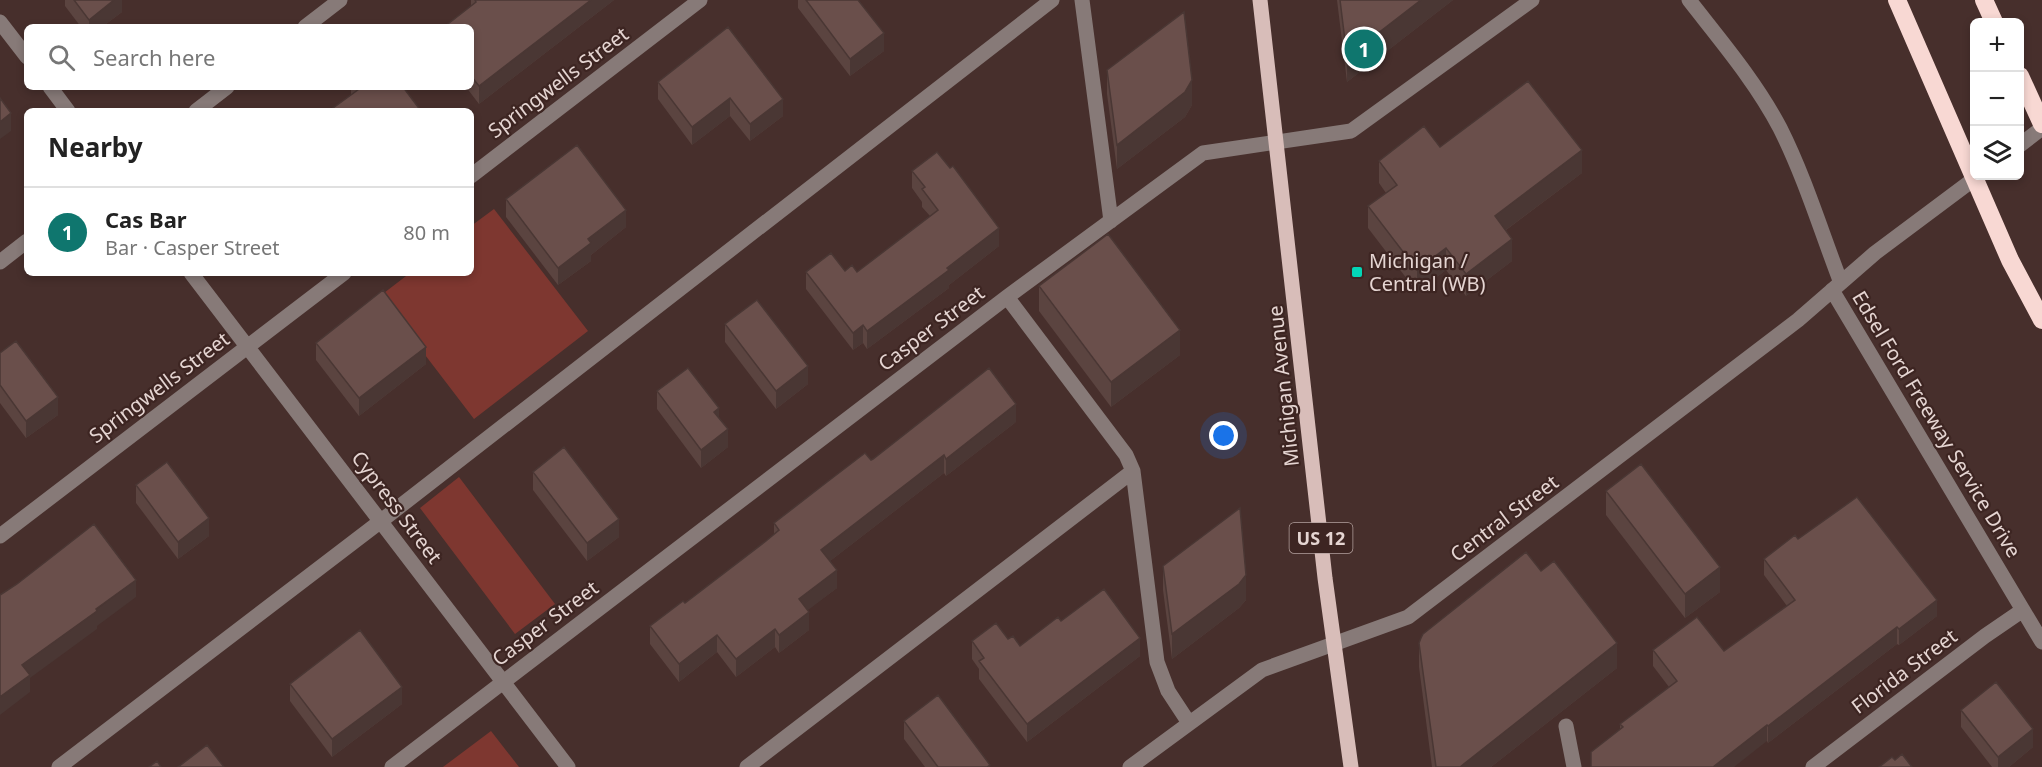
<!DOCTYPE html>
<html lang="en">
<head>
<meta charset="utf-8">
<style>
	:root { --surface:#fff; --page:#f2f2f2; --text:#222; --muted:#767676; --line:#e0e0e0; --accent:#0f766e }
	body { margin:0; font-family:"Noto Sans",sans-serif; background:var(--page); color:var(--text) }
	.controls { position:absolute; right:18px; top:18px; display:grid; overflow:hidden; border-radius:9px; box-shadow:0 3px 9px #0003 }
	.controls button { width:54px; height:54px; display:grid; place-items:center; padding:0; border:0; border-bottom:2px solid var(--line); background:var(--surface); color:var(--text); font:30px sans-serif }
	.you { position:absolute; left:1224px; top:436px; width:21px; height:21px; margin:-15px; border:4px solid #fff; border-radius:50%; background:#1a73e8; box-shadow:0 0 0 9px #1a73e833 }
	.badge { display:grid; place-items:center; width:39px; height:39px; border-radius:50%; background:var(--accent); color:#fff; font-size:20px; font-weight:700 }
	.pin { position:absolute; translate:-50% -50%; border:3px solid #fff; box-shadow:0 2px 6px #0006 }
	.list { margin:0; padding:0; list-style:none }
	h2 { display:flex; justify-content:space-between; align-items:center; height:78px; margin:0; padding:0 24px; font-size:26px }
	h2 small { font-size:20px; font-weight:400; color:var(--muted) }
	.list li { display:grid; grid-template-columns:39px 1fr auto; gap:18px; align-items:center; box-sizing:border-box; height:90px; padding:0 24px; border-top:2px solid var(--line) }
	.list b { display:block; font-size:22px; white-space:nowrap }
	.list p { margin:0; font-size:20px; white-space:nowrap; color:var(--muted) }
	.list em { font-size:20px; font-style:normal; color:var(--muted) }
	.icon { flex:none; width:33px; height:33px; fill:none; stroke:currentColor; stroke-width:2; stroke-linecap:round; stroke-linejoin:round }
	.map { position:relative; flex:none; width:2042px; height:767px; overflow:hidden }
	.search { position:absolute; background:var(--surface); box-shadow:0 3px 9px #0003; left:24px; top:24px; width:450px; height:66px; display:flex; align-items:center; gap:15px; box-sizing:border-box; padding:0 21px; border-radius:9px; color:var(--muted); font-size:22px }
	.panel { position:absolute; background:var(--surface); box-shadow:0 3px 9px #0003; left:24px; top:108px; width:450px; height:168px; border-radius:9px }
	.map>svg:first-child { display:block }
	.green { fill:#7e3730 }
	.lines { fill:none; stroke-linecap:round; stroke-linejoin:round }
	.minor { stroke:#877a78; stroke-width:15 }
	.major { stroke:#d8bdb9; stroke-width:15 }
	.highway { stroke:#f8d8d3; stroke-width:18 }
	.wall { fill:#5b4440 }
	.shaded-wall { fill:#4a3734 }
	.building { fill:#6a4f4b; stroke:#4a3734; stroke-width:1.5 }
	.poi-dot { fill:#03d5b6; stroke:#3d2522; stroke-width:2 }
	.labels { text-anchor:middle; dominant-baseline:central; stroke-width:4.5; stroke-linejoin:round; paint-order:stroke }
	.shield { fill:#3d2522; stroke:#b3a09d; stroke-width:1.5 }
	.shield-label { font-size:18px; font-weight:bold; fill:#e5d5d2 }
	.street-label { font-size:20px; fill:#e5d5d2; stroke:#3d2522 }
	.poi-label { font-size:20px; fill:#e5d5d2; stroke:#3d2522; text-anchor:start }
</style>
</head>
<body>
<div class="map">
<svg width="2042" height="767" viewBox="0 0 2042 767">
	<rect width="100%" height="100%" fill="#472f2c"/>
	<!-- green -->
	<path class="green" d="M494,209L588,331L474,419L380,296L410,273H471V226Z
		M459,477L555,604L515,634L420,508Z
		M491,731L519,767H443Z"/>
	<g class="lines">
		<!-- minor -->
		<path class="minor" d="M1082,0L1111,221
			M1689,0C1721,41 1756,82 1780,128C1805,178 1821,231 1841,283
			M0,22L27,57
			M305,27L340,0
			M50,87L68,111
			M196,111L227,87
			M2020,145L2042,128
			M471,176L700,0
			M0,262L27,241
			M191,273L568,767
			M1832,290L2042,642
			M1007,297L1126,455L1133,471L1157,662L1168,691L1189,723
			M0,536L344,273
			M1566,726L1574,767
			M59,767L381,521L1052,0
			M392,767L1007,297L1203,153L1351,131L1532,0
			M747,767L1133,471
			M1130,767L1262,670L1408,617L1798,320L1875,253L1978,176
			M1813,767L1985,636L2023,610"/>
		<!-- major -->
		<path class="major" d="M1260,0L1325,578L1351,767"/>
		<!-- highway -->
		<path class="highway" d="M1897,0L2010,260L2042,320
			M1984,0L1994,22
			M2020,76L2042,124"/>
	</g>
	<!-- wall -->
	<path class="wall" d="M65,0H122V12L102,27H81L65,6Z
		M471,0H614L479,104L466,87H471Z
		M798,0H858L884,51L850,76L798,8Z
		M1337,0H1453L1347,82Z
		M728,27L783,116L750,141L730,116L692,145L658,99V82Z
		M1107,70L1192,105L1185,117L1117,169L1107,94Z
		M351,87H404L351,95Z
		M1440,147L1582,173L1506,230L1512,261L1466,296L1446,270L1417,292L1368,228V206L1386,193L1379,183V161Z
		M912,171L999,246L949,285V288L867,349L863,343L853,350L806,289V272L845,271L857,272L930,216L922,207V202L912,188Z
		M506,199L626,227L591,255V261L558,285L506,217Z
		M1039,286L1180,355L1111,407L1039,311Z
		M725,324L808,384L776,409L725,342Z
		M316,343L426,364L359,416L316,360Z
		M0,353L58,415L26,438L0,403Z
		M657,391L719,418L728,447L701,468L657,409Z
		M1016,422L946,476L944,473L830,561L837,588L807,610L809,630L779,653L775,647L736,677L717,652L679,682L650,644V626L685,603L766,541L774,534V523Z
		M533,472L619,537L587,561L533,490Z
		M136,485L209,536L178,559L136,503Z
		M1606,491L1720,592L1685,618L1606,515Z
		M1798,539L1937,616L1899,645L1897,644L1768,743L1767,741L1620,729V724L1669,687L1653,666V650L1724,651L1787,606L1764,575V559Z
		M1163,566L1246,600L1239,608L1172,659L1163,590Z
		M1061,621L1140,656L1027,742L979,679V669L972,659V641L1008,639L1020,646Z
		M1419,643L1617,668L1491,767H1432L1419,667Z
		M290,684L402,704L332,757L290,701Z
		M1961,710L2033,747L2009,767H1992L1961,727Z
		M904,721L990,767H925L904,739Z"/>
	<!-- shaded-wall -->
	<path class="shaded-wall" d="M114,0H122V12L102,27H89V20Z
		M591,0H614L479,104V86Z
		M1421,0H1453L1347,82V57Z
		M884,33V51L850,76V59Z
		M1192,80V105L1185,117L1117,169V145Z
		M730,98V116L692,145V127Z
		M783,99V116L750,141V124Z
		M11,113V131L0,139V122Z
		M1582,150V173L1495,238V216Z
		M626,210V227L591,255V261L558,285V268L588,239Z
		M999,228V246L949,285V288L867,349V331Z
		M1512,239V261L1466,296V274Z
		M1446,248V270L1417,292V270Z
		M863,325V343L853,350V333Z
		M1180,330V355L1111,407V382Z
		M426,347V364L359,416V398Z
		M808,366V384L776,409V391Z
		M58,397V415L26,438V421Z
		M1016,404V422L946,476V459Z
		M719,408V426L714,412Z
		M728,429V447L701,468V450Z
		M944,455V473L821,568V550Z
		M209,518V536L178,559V542Z
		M619,519V537L587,561V543Z
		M1720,567V592L1685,618V594Z
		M837,570V588L799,617V599Z
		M1246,575V600L1239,608L1172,659V634Z
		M136,580V597L97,626V629L30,678V692L0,715V697L22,665Z
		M1937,600V616L1899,645V629Z
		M809,612V630L779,653V635Z
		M1897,627V644L1768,743V726Z
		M775,629V647L736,677V659Z
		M717,635V652L679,682V664Z
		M1140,638V656L1027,742V724Z
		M1617,643V668L1491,767H1460Z
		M402,687V704L332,757V739Z
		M1767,725V741L1734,767H1713Z
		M2033,729V747L2009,767H1998V757Z"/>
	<!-- building -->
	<path class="building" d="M74,0H114L89,20Z
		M475,0H591L479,86L471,76V27H444L476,2Z
		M806,0H858L884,33L850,59Z
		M1340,0H1421L1347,57Z
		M1184,12L1192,80L1185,92L1117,145L1107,70Z
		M728,27L783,99L750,124L730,98L692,127L658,82Z
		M1528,81L1582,150L1495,216L1512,239L1466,274L1446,248L1417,270L1368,206L1397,185L1379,161L1424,126L1440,147Z
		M358,87H403L421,111H329L359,89Z
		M0,98L11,113L0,122Z
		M577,145L626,210L588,239L591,243L558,268L506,199Z
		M937,152L950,168L953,166L999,228L947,268L949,270L867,331L863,325L853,333L806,272L831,253L845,271L852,265L857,272L938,210L922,189L925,187L912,171Z
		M1108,234L1180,330L1111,382L1039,286Z
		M383,290L426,347L359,398L316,343Z
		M757,300L808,366L776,391L725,324Z
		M16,341L58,397L26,421L0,385V353Z
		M688,368L719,408L714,412L728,429L701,450L657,391Z
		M989,368L1016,404L946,459L944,455L821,550L837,570L799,599L809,612L779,635L775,629L736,659L717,635L679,664L650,626L683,601L685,603L766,541L779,530L774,523L827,482L865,453L871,460L873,459Z
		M564,447L619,519L587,543L533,472Z
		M167,462L209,518L178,542L136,485Z
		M1641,464L1720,567L1685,594L1606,491Z
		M1857,497L1937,600L1899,629L1897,627L1768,726L1767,725L1713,767H1591V752L1623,727L1620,724L1677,681L1653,650L1697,617L1724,651L1795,600L1764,559L1795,535L1798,539Z
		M1240,508L1246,575L1239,584L1172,634L1163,566Z
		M94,524L136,580L96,609L97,611L22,665L30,675L0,697V595L17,584Z
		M1526,552L1541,571L1554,561L1617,643L1460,767H1436L1419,643L1421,638L1423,634Z
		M1104,589L1140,638L1027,724L979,661L984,658L972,641L996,623L1008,639L1013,636L1020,646L1058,617L1061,621Z
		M360,630L402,687L332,739L290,684Z
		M1996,682L2033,729L1998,757L1961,710Z
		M938,695L990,765L987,767H938L904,721Z
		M207,745L224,767H178Z
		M1902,754L1912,767H1879L1892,757L1895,760Z
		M157,761L161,767H149Z"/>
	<!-- markers -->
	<rect class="poi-dot" x="1351" y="266" width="12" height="12" rx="3"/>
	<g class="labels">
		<!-- shield labels -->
		<rect class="shield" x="1289.5" y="523" width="63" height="30" rx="4.5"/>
		<g class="shield-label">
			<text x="1321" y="538">US 12</text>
		</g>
		<!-- street labels -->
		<g class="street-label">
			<text transform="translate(558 82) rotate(-37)">Springwells Street</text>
			<text transform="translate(931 328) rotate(-37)">Casper Street</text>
			<text transform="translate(1283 386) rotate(-96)">Michigan Avenue</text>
			<text transform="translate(159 387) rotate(-37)">Springwells Street</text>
			<text transform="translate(1937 424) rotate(59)">Edsel Ford Freeway Service Drive</text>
			<text transform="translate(397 507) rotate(53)">Cypress Street</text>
			<text transform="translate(1504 518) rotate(-37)">Central Street</text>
			<text transform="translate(545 623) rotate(-37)">Casper Street</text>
			<text transform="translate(1904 671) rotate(-37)">Florida Street</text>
		</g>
		<!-- poi labels -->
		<g class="poi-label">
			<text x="1369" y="260">Michigan /<tspan x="1369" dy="23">Central (WB)</tspan></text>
		</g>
	</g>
</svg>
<div class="controls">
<button>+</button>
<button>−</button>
<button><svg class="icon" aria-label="layers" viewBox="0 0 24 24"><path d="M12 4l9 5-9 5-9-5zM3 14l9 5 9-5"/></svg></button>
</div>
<div class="you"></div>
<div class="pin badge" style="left:1364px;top:49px">1</div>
<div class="search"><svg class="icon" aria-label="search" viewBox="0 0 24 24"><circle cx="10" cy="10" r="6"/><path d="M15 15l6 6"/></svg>Search here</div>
<section class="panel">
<h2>Nearby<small></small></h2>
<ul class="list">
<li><span class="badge">1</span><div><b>Cas Bar</b><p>Bar · Casper Street</p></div><em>80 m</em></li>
</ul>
</section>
</div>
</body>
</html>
